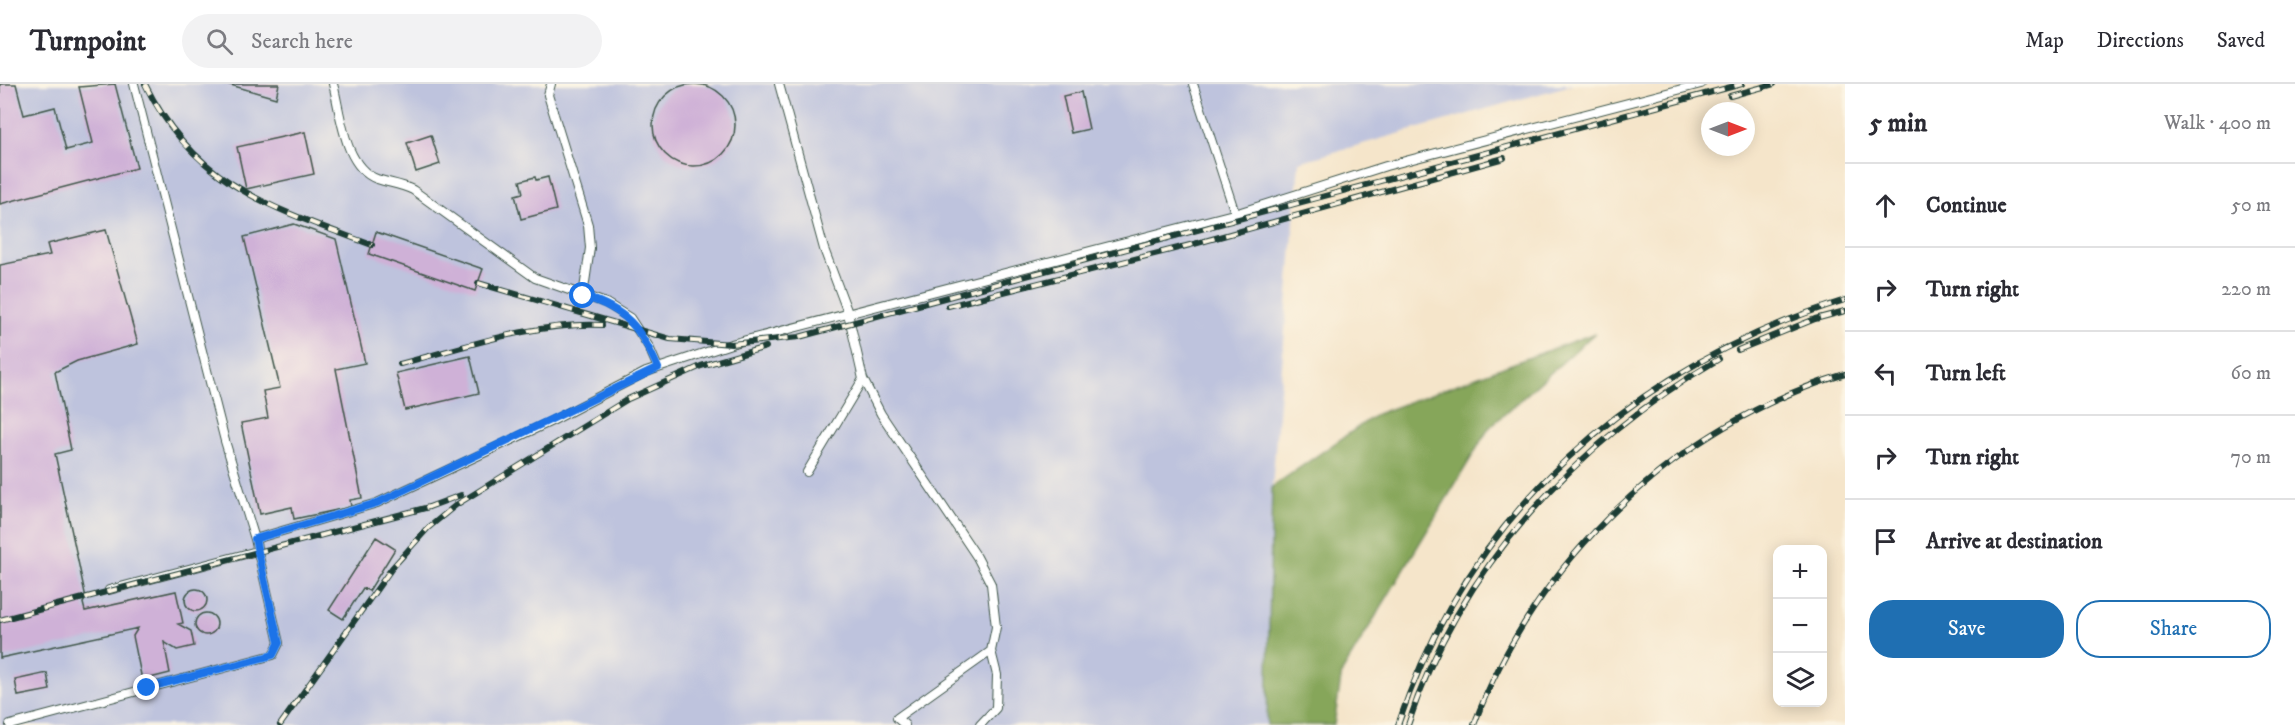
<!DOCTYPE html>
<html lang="en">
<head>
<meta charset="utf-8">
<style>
	:root { --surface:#fff; --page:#f2f2f3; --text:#2b2b33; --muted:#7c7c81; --line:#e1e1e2; --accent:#1f6fb2 }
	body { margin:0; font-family:"IM FELL DW Pica",serif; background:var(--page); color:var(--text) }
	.controls { position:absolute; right:18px; bottom:18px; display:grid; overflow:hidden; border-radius:12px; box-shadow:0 3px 15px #0003 }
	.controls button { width:54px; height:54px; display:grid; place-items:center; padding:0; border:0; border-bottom:2px solid var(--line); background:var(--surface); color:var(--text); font:30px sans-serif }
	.compass { position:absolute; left:1701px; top:18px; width:54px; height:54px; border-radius:50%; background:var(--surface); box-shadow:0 3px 15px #0003; rotate:90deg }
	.stop { position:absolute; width:18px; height:18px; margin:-14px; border:4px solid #1a73e8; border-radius:50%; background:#fff }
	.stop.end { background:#1a73e8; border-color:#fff; box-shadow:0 2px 6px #0008 }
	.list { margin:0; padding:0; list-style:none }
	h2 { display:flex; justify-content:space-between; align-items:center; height:78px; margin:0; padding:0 24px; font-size:26px }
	h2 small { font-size:20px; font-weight:400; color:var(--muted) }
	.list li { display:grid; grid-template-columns:39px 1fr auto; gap:18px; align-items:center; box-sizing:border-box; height:84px; padding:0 24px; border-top:2px solid var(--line) }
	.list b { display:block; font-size:22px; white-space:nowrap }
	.list em { font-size:20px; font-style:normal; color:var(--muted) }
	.actions { display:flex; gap:12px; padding:18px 24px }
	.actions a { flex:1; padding:14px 0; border:2px solid var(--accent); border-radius:24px; text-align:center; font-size:21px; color:var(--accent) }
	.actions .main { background:var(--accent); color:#fff }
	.icon { flex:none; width:33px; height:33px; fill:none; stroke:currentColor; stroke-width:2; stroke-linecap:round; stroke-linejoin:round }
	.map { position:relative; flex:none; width:1845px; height:641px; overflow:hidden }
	header { display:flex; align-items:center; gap:36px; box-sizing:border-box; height:84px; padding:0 30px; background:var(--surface); border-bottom:2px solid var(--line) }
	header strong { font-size:28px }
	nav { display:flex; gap:33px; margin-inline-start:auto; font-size:21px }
	.search { width:420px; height:54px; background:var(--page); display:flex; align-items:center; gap:15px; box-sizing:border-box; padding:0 21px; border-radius:33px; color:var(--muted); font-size:22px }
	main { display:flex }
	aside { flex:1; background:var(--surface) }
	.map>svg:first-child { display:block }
	.industrial { fill:#bec3dd }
	.forest { fill:#86a65a; stroke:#527247; stroke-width:1.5 }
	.building { fill:#cfb1d7 }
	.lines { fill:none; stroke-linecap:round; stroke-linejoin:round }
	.lane-casing { stroke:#3f564a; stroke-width:10 }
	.lane { stroke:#fff; stroke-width:8 }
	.rail-casing { stroke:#1f3d34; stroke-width:6 }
	.rail { stroke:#fcf5e5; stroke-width:4; stroke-dasharray:11; stroke-linecap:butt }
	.route { stroke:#1a73e8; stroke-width:8 }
</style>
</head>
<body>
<header>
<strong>Turnpoint</strong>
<div class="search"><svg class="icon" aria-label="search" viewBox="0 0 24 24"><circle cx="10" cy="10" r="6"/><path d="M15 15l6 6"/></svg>Search here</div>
<nav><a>Map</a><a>Directions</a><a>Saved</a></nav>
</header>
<main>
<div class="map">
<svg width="1845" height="641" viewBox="0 0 1845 641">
	<rect width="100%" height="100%" fill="#fcf5e5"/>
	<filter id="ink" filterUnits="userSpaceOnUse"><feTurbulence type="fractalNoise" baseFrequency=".0167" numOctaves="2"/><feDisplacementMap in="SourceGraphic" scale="12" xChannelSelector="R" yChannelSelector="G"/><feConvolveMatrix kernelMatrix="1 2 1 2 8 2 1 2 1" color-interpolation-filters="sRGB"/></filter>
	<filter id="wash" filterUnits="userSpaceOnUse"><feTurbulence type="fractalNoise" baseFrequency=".008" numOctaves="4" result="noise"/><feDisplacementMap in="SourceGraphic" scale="24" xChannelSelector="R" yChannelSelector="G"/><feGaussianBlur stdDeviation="1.35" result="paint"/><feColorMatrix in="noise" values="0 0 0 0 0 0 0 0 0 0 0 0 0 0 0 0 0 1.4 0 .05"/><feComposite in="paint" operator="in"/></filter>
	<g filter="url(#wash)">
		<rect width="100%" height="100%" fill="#f5e5ca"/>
		<!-- industrial -->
		<path class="industrial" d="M0,0H1574L1299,78L1272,403L1267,641H0Z"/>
		<!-- forest -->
		<path class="forest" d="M1595,249L1489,344L1342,588L1334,641H1267L1272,403L1377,330Z"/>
		<g id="blocks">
			<!-- building -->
			<path class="building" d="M0,0H16L24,31L55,23L66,66L93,59L79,3L115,0L137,84L0,120Z
				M227,0H279L276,14Z
				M653 41a41 41 0 1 1 82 0a41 41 0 1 1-82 0Z
				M1081,8L1089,45L1071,49L1063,12Z
				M305,48L314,90L246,105L237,63Z
				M431,51L440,80L416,88L407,59Z
				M535,93L536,96L548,93L556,126L521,135L515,111L523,109L520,97Z
				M294,140L336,155L365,279L336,285L362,414L350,416L351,423L294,435L292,423L260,430L241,339L268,334L263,307L280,304L244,153Z
				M106,146L138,260L77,277L55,288L71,366L55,370L86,514L83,519L85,527L176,507L183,539L178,540L191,547L194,562L177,566L164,558L170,589L142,596L133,552L138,544L0,574V181L50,171L47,160Z
				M376,148L483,185L475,207L369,170Z
				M470,272L479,309L405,326L396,289Z
				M376,453L395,465L369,507L363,504L343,535L329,526Z
				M185 516a11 11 0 1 1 22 0a11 11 0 1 1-22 0Z
				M195 540a11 11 0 1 1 22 0a11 11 0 1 1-22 0Z
				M47,589L50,606L18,612L15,596Z"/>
		</g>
	</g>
	<g filter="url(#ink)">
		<use href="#blocks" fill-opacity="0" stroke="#3f564a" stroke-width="1.5"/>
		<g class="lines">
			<defs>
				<path id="lane" d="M333,0C341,30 344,83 377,95C389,99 401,100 413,106L535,194L606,219L630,234L649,263L658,284
					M551,0L548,11L588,141L590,164L583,212
					M779,0L824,165L848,229L863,295L807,388
					M1193,0L1235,129
					M863,295L881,330L977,473L991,500L996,543L991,567L897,634L905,641
					M255,455L377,419L552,337L646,288L731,260L1241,128L1386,82L1701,0
					M109,506L257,467
					M10,641L273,571L279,559L255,455L225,357L134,0
					M980,641L996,624L997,591L991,567"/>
			</defs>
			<!-- lane casing -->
			<use href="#lane" class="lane-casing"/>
			<!-- lane -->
			<use href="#lane" class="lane"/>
			<defs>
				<path id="rail" d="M145,0C195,102 273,124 372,161
					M1730,12L1774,0
					M478,199L670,255L731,260L799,253L1742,0
					M948,222L1194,160L1504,74
					M1738,266L1815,235L1845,227
					M400,280C465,263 534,238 602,241
					M0,536L429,423L461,411
					M280,641L392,484L428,444L456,421L628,315L701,282L766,263
					M1398,641C1469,428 1633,282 1845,216
					M1408,641C1459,483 1578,357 1719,275
					M1474,641C1534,478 1677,340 1845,290"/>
			</defs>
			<!-- rail casing -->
			<use href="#rail" class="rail-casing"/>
			<!-- rail -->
			<use href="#rail" class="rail"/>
		</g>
	</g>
	<g class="lines" filter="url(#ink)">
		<!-- route -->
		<path class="route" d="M147,604L273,571L279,559L255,455L377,419L658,284C640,243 627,226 583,212"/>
	</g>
</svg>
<div class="controls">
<button>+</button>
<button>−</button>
<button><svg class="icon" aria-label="layers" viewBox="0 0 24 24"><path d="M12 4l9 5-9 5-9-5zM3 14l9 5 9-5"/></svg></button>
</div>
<svg class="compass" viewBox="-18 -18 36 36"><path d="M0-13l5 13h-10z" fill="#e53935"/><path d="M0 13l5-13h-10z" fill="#7c7c81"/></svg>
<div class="stop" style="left:583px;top:212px"></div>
<div class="stop end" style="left:147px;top:604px"></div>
</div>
<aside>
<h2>5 min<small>Walk · 400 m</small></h2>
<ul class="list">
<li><svg class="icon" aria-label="ahead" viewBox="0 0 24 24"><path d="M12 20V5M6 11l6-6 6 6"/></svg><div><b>Continue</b></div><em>50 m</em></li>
<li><svg class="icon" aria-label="right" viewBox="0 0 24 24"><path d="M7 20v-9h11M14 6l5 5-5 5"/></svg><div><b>Turn right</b></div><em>220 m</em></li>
<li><svg class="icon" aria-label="left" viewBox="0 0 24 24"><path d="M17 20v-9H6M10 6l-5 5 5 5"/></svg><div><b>Turn left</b></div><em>60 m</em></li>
<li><svg class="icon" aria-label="right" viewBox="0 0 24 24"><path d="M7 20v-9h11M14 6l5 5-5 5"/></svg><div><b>Turn right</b></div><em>70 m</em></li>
<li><svg class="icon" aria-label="arrive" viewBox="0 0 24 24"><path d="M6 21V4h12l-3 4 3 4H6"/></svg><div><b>Arrive at destination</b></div></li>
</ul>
<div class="actions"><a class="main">Save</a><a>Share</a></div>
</aside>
</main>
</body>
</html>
